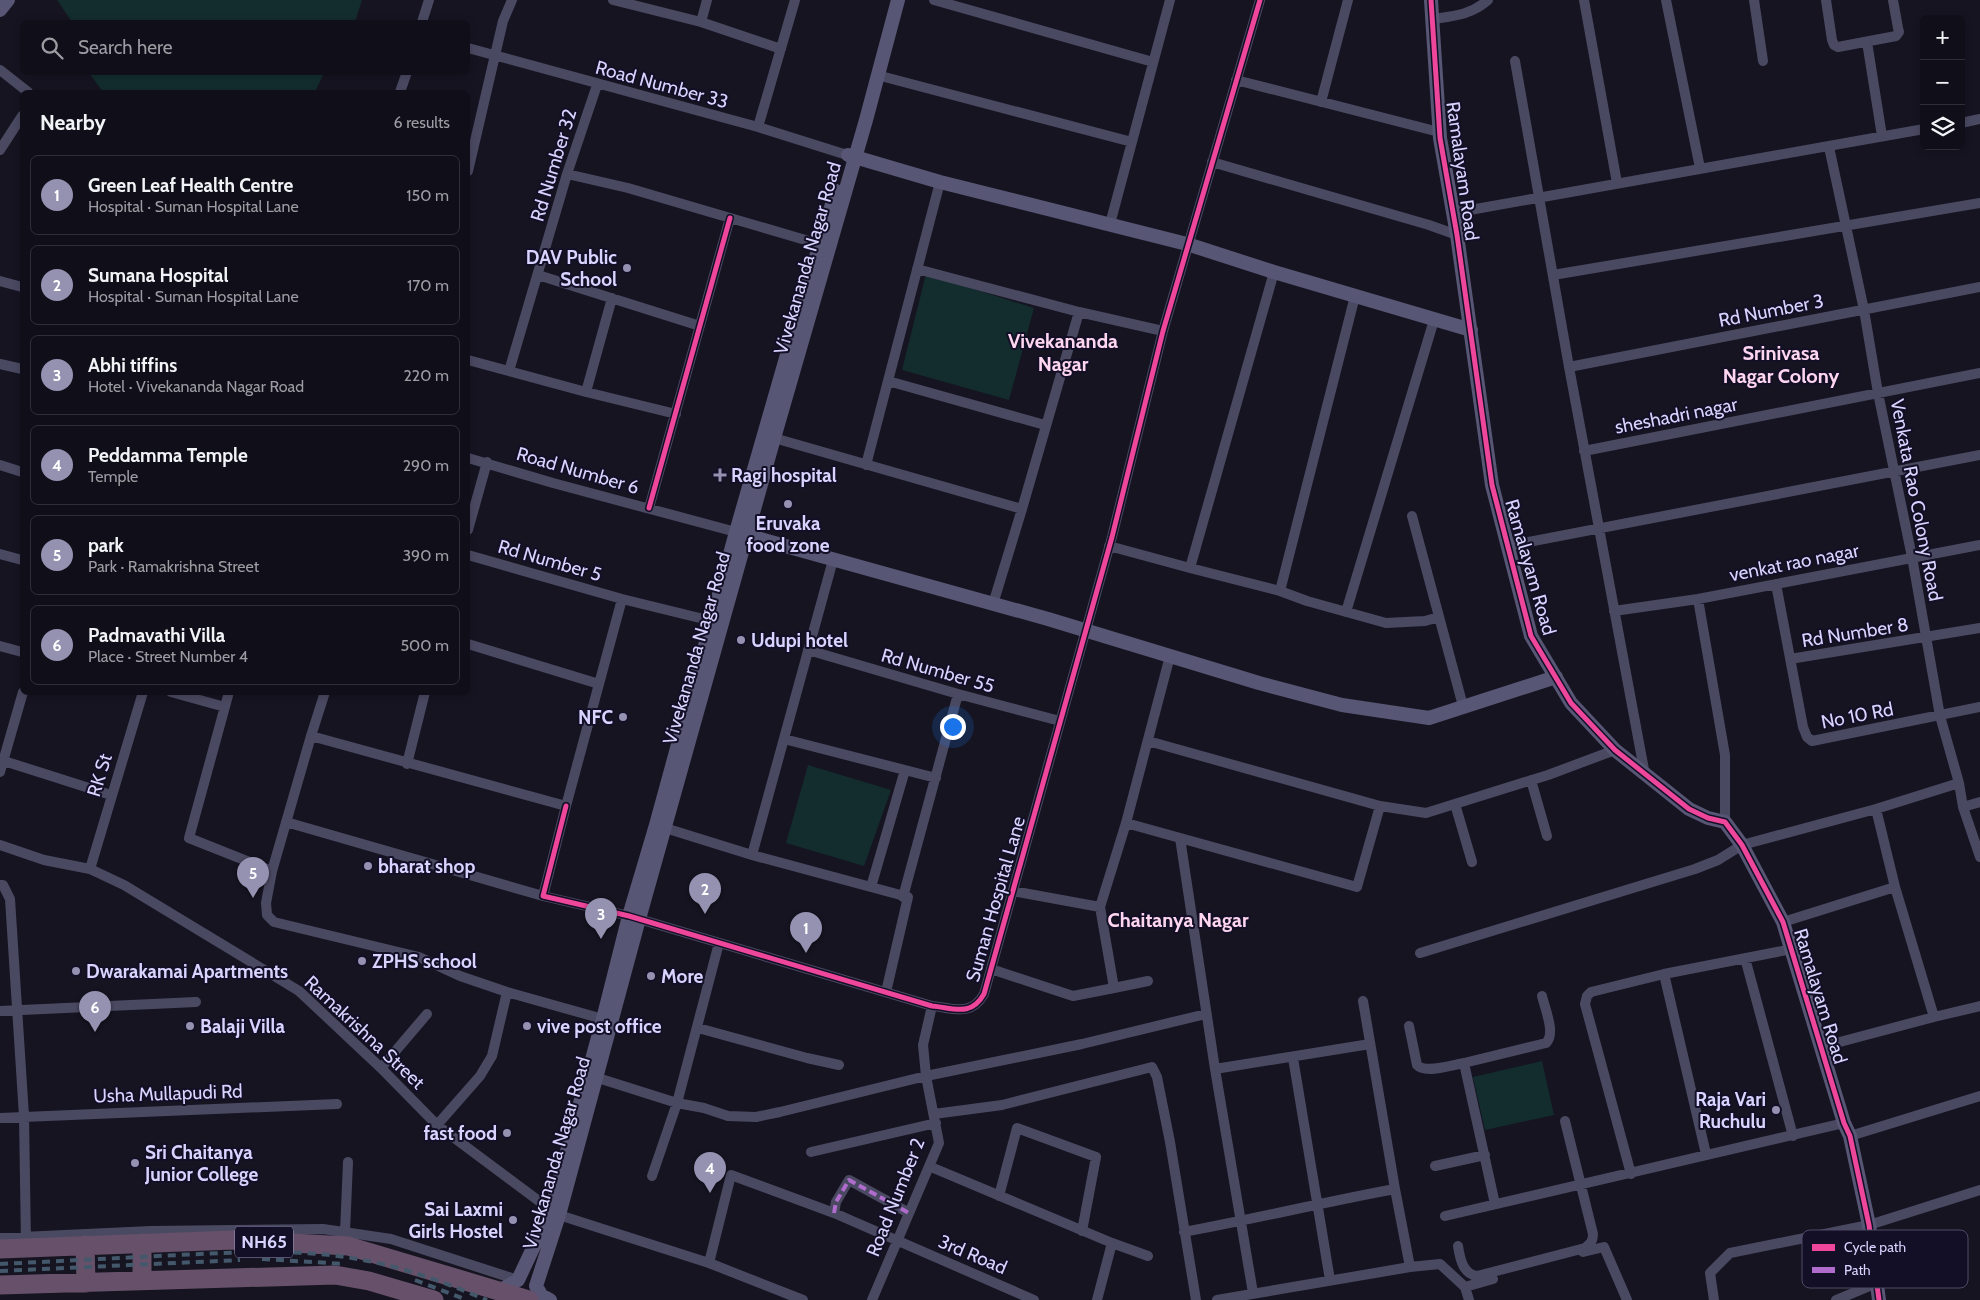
<!DOCTYPE html>
<html lang="en">
<head>
<meta charset="utf-8">
<style>
  :root { --surface:#100f19; --page:#1e1d26; --text:#f1f3f6; --muted:#9c9ca2; --line:#302f38; --accent:#9591b1 }
  body { margin:0; font-family:Cabin,sans-serif; background:var(--page); color:var(--text) }
  .controls { position:absolute; right:15px; top:15px; display:grid; overflow:hidden; border-radius:8px; box-shadow:0 2px 8px #0003 }
  .controls button { width:45px; height:45px; display:grid; place-items:center; padding:0; border:0; border-bottom:1px solid var(--line); background:var(--surface); color:var(--text); font:25px sans-serif }
  .you { position:absolute; left:952px; top:726px; width:18px; height:18px; margin:-12px; border:4px solid #fff; border-radius:50%; background:#1a73e8; box-shadow:0 0 0 8px #1a73e833 }
  .badge { display:grid; place-items:center; width:32px; height:32px; border-radius:50%; background:var(--accent); color:#fff; font-size:16px; font-weight:700 }
  .pin { position:absolute; translate:-50% -41px; filter:drop-shadow(0 1px 2px #0008) }
  .pin::after { content:''; position:absolute; top:26px; width:18px; height:15px; background:inherit; clip-path:polygon(0 0,100% 0,50% 100%) }
  .list { margin:0; padding:0; list-style:none }
  h2 { display:flex; justify-content:space-between; align-items:center; height:65px; margin:0; padding:0 20px; font-size:21px }
  h2 small { font-size:16px; font-weight:400; color:var(--muted) }
  .list li { display:grid; grid-template-columns:32px 1fr auto; gap:15px; align-items:center; box-sizing:border-box; height:80px; margin:0 10px 10px; padding:0 10px; border:1px solid var(--line); border-radius:8px }
  .list b { display:block; font-size:19px; white-space:nowrap }
  .list p { margin:0; font-size:16px; white-space:nowrap; color:var(--muted) }
  .list em { font-size:16px; font-style:normal; color:var(--muted) }
  .icon { flex:none; width:28px; height:28px; fill:none; stroke:currentColor; stroke-width:2; stroke-linecap:round; stroke-linejoin:round }
  .map { position:relative; flex:none; width:1980px; height:1300px; overflow:hidden }
  .search { position:absolute; background:var(--surface); box-shadow:0 2px 8px #0003; left:20px; top:20px; width:450px; height:55px; display:flex; align-items:center; gap:12px; box-sizing:border-box; padding:0 18px; border-radius:8px; color:var(--muted); font-size:19px }
  .panel { position:absolute; background:var(--surface); box-shadow:0 2px 8px #0003; left:20px; top:90px; width:450px; height:605px; border-radius:8px }
  .map>svg:first-child { display:block }
  .green { fill:#132c2d }
  .lines { fill:none; stroke-linecap:round; stroke-linejoin:round }
  .street { stroke:#4a4962; stroke-width:10 }
  .secondary { stroke:#575674; stroke-width:14 }
  .highway { stroke:#67516a; stroke-width:19 }
  .rail { stroke:#43596b; stroke-width:4; stroke-dasharray:8 6; stroke-linecap:butt }
  .quiet { stroke:#b06ccc; stroke-width:4; stroke-dasharray:8 4; stroke-linecap:butt }
  .cycleway-casing { stroke:#130f26; stroke-width:8 }
  .cycleway { stroke:#ed469a; stroke-width:5 }
  .poi-dot { fill:#9591b1; stroke:#130f26; stroke-width:2 }
  .labels { text-anchor:middle; stroke-width:4; stroke-linejoin:round; paint-order:stroke }
  .shield { fill:#130f26; stroke:#9e99be; stroke-width:1 }
  .shield-label { font-size:18px; font-weight:bold; fill:#d9d4ff }
  .street-label { font-size:19px; fill:#d9d4ff; stroke:#130f26 }
  .poi-label { font-size:19px; font-weight:bold; fill:#d9d4ff; stroke:#130f26; text-anchor:start }
  .neighbourhood-label { font-size:20px; font-weight:bold; fill:#ffd6f0; stroke:#130f26 }
  .key { fill:#130f26; stroke:#4e4a67; stroke-width:1 }
  .key-label { font-size:14px; fill:#d9d4ff }
</style>
</head>
<body>
<div class="map">
<svg width="1980" height="1300" viewBox="0 0 1980 1300">
  <rect width="100%" height="100%" fill="#161421"/>
  <!-- green -->
  <path class="green" d="M 57,0 L 362,0 L 355,22 L 72,22 Z
    M 89,73 L 324,73 L 315,92 L 103,92 Z
    M 926,274 L 1034,308 L 1009,400 L 902,370 Z
    M 808,765 L 891,790 L 864,866 L 786,843 Z
    M 1542,1061 L 1554,1115 L 1485,1130 L 1473,1077 Z"/>
  <g class="lines">
    <!-- street -->
    <path class="street" d="M 613,0 L 701,22 L 781,49
      M 934,0 L 1153,62
      M 1584,0 L 1617,183
      M 1666,0 L 1700,168
      M 1754,0 L 1763,61
      M 1826,0 L 1832,40 L 1834,45 L 1838,47 L 1896,36 L 1899,32 L 1898,28 L 1893,0
      M 1433,19 C 1454,16 1471,15 1488,0
      M 422,22 L 429,0
      M 701,22 L 707,0
      M 1867,42 L 1882,136
      M 468,48 L 758,127 L 847,155
      M 1515,61 L 1569,367 L 1645,775
      M 0,70 L 28,92
      M 877,75 L 1132,142
      M 1236,80 L 1439,132
      M 400,92 L 407,72
      M 1321,102 L 1348,0
      M 1961,123 L 1980,119
      M 758,127 L 795,0
      M 1829,147 L 1864,310 L 1878,393 L 1912,557 L 1940,716 L 1959,783 L 1963,807 L 1980,857
      M 0,150 L 22,116
      M 1212,162 L 1429,225 L 1457,235
      M 468,171 L 503,21 L 512,0
      M 567,174 L 628,188 L 819,244
      M 1453,213 L 1924,129
      M 1110,224 L 1170,0
      M 917,269 L 1079,312 L 1163,331
      M 538,275 L 700,326
      M 1553,275 L 1980,203
      M 0,281 L 22,287
      M 468,360 L 586,392 L 676,414
      M 0,364 L 22,369
      M 1569,367 L 1980,287
      M 509,371 L 567,174 L 597,85
      M 888,381 L 1045,425
      M 586,392 L 612,298
      M 774,438 L 1022,509 L 993,604
      M 1584,451 L 1980,373
      M 468,458 L 553,483 L 736,532
      M 0,465 L 22,472
      M 866,465 L 940,182
      M 649,508 L 730,218
      M 1022,509 L 1079,312
      M 1412,516 L 1463,706
      M 468,530 L 487,462
      M 1109,546 L 1190,568 L 1280,591 L 1307,601 L 1386,623 L 1425,621 L 1439,617
      M 1508,546 L 1980,455
      M 0,554 L 22,560
      M 468,555 L 622,599
      M 1190,568 L 1274,272
      M 1776,584 L 1803,727 L 1807,737 L 1812,741 L 1980,707
      M 1280,591 L 1355,296
      M 1698,599 L 1725,755 L 1725,822
      M 1614,611 L 1698,599 L 1980,545
      M 1346,612 L 1434,320
      M 468,644 L 599,684
      M 0,646 L 22,652
      M 808,650 L 958,694 L 1060,721
      M 1790,659 L 1980,628
      M 171,692 L 225,707
      M 229,692 L 189,838 L 272,871 L 311,736 L 566,806 L 622,599 L 712,621
      M 311,736 L 325,692
      M 784,739 L 936,778
      M 1148,741 L 1380,806 L 1426,813 L 1548,775 L 1615,750
      M 4,761 L 111,795
      M 407,764 L 425,692
      M 0,772 L 23,692
      M 1531,780 L 1547,836
      M 1455,804 L 1472,862
      M 566,806 L 543,896 L 629,916 L 932,1006 C 954,1008 971,1017 984,994 L 1112,537 L 1163,331 L 1260,0
      M 1963,807 L 1980,802
      M 1876,809 L 1895,887 L 1934,1017 L 1980,1006
      M 286,822 L 543,896
      M 1126,823 L 1357,887 L 1380,806
      M 665,828 L 752,855 L 908,897 L 886,992
      M 1180,838 L 1215,1069 L 1253,1293
      M 0,845 L 44,860 L 90,869 L 124,885 L 299,991 L 381,1068 L 437,1125 L 551,1210
      M 752,855 L 833,560
      M 90,869 L 143,692
      M 272,871 L 266,903 L 267,915 L 274,922 L 419,957 L 460,976 L 507,992 L 603,1019
      M 0,885 L 3,885 L 10,899 L 24,1116 L 26,1244
      M 871,887 L 905,770
      M 1013,891 L 1100,907 L 1126,823 L 1170,656
      M 903,897 L 958,694
      M 1783,922 L 1895,887
      M 1420,953 L 1695,869 L 1718,860 L 1742,845 L 1876,809 L 1959,783
      M 1745,958 L 1793,1136
      M 991,969 L 1073,996 L 1114,988 L 1100,907
      M 1664,974 L 1706,1154
      M 1114,988 L 1148,981
      M 0,1011 L 196,1002
      M 1409,1026 L 1417,1065 C 1425,1074 1453,1065 1464,1063
      M 698,1028 L 807,1058 L 839,1065
      M 1821,1047 L 1934,1017
      M 1293,1058 L 1330,1280
      M 381,1068 L 427,1014
      M 1215,1069 L 1370,1044
      M 598,1078 L 677,1103 L 704,1108 L 728,1116 L 756,1117 L 780,1112 L 926,1076 L 1082,1044 L 1206,1014
      M 934,1114 L 1002,1105 L 1152,1067 L 1157,1077 L 1170,1142 L 1196,1300
      M 0,1118 L 337,1104
      M 437,1125 L 480,1076 L 492,1056 L 507,992
      M 1850,1136 L 1980,1096
      M 811,1152 L 936,1123
      M 1435,1166 L 1485,1155
      M 931,1167 L 1112,1243 L 1097,1300
      M 1631,1174 L 1585,1004 L 1587,996 L 1591,992 L 1664,974 L 1792,949
      M 652,1176 L 677,1103 L 719,943
      M 999,1196 L 1017,1128 L 1096,1157 L 1082,1231
      M 1495,1204 L 1464,1063 L 1546,1043 C 1556,1034 1545,1009 1542,996
      M 834,1213 L 836,1202 L 849,1180 L 909,1213
      M 559,1215 L 709,1263 L 803,1300
      M 1445,1216 L 1844,1123
      M 345,1232 L 348,1162
      M 1184,1232 C 1255,1219 1324,1202 1395,1189 L 1363,1001
      M 0,1238 L 151,1231 L 323,1229 L 391,1239 L 518,1280
      M 1112,1243 L 1148,1256
      M 1458,1246 C 1460,1259 1463,1274 1477,1276 L 1585,1248 C 1591,1243 1593,1241 1593,1234 L 1565,1121
      M 1583,1252 L 1604,1247 L 1627,1300
      M 709,1263 L 731,1175 L 834,1213 L 1034,1300
      M 1410,1267 L 1440,1264 L 1465,1287 L 1493,1279
      M 1465,1287 L 1469,1300
      M 872,1300 L 939,1143 L 926,1076 L 923,1045 L 932,1006
      M 1217,1300 L 1410,1267 L 1395,1189
      M 1714,1300 L 1710,1273 L 1730,1253 L 1869,1225 L 1980,1190
      M 1836,1300 L 1877,1283"/>
    <!-- secondary -->
    <path class="secondary" d="M 1431,0 L 1440,138 L 1457,235 L 1492,485 L 1531,636 L 1571,703 L 1615,750 L 1689,809 L 1708,818 L 1725,822 L 1742,845 L 1783,922 L 1844,1123 L 1850,1136 L 1869,1225 L 1879,1300
      M 0,10 L 8,0
      M 848,155 L 940,182 L 1187,244 L 1274,272 L 1471,330
      M 739,533 L 1048,619 L 1259,683 L 1342,705 L 1429,718 L 1556,677
      M 501,1290 L 518,1280 L 551,1210 L 603,1019 L 629,916 L 656,825 L 736,532 L 799,313 L 836,191
      M 550,1300 L 541,1295 L 536,1286 L 559,1215 L 639,919 L 774,438 L 866,120 L 898,0"/>
    <!-- highway -->
    <path class="highway" d="M 142,1243 L 142,1281
      M 85,1245 L 86,1283
      M 0,1249 L 233,1240 L 348,1246 L 529,1300
      M 0,1285 L 335,1275 L 369,1281 L 434,1300"/>
    <!-- rail -->
    <path class="rail" d="M 262,1259 L 345,1264
      M 0,1264 C 60,1261 119,1258 179,1255 C 242,1252 306,1248 368,1261 C 410,1269 448,1284 487,1300
      M 0,1271 L 240,1260
      M 415,1280 L 467,1300"/>
    <!-- quiet -->
    <path class="quiet" d="M 834,1213 L 836,1202 L 849,1180 L 909,1213"/>
    <!-- cycleway casing -->
    <g class="cycleway-casing">
      <path id="cycleway" d="M 1431,0 L 1440,138 L 1457,235 L 1492,485 L 1531,636 L 1571,703 L 1615,750 L 1689,809 L 1708,818 L 1725,822 L 1742,845 L 1783,922 L 1844,1123 L 1850,1136 L 1869,1225 L 1879,1300
        M 649,508 L 730,218
        M 566,806 L 543,896 L 629,916 L 932,1006 C 954,1008 971,1017 984,994 L 1112,537 L 1163,331 L 1260,0"/>
    </g>
    <!-- cycleway -->
    <use href="#cycleway" class="cycleway"/>
  </g>
  <!-- markers -->
  <g class="poi-dot">
    <circle cx="627" cy="268" r="5"/>
    <path d="M717.5 467.5h5v5h5v5h-5v5h-5v-5h-5v-5h5z"/>
    <circle cx="788" cy="504" r="5"/>
    <circle cx="741" cy="640" r="5"/>
    <circle cx="623" cy="717" r="5"/>
    <circle cx="368" cy="866" r="5"/>
    <circle cx="362" cy="961" r="5"/>
    <circle cx="76" cy="971" r="5"/>
    <circle cx="651" cy="976" r="5"/>
    <circle cx="190" cy="1026" r="5"/>
    <circle cx="527" cy="1026" r="5"/>
    <circle cx="1776" cy="1110" r="5"/>
    <circle cx="507" cy="1133" r="5"/>
    <circle cx="135" cy="1163" r="5"/>
    <circle cx="513" cy="1220" r="5"/>
  </g>
  <g class="labels">
    <!-- shield labels -->
    <rect class="shield" x="235" y="1226.5" width="58" height="31" rx="4"/>
    <g class="shield-label">
      <text x="264" y="1248">NH65</text>
    </g>
    <!-- street labels -->
    <g class="street-label">
      <text transform="translate(662 84) rotate(15)" y="7">Road Number 33</text>
      <text transform="translate(553 165) rotate(-73)" y="7">Rd Number 32</text>
      <text transform="translate(1463 171) rotate(82)" y="7">Ramalayam Road</text>
      <text transform="translate(807 258) rotate(-74)" y="7">Vivekananda Nagar Road</text>
      <text transform="translate(1771 310) rotate(-11)" y="7">Rd Number 3</text>
      <text transform="translate(1676 415) rotate(-11)" y="7">sheshadri nagar</text>
      <text transform="translate(578 470) rotate(16)" y="7">Road Number 6</text>
      <text transform="translate(1917 500) rotate(79)" y="7">Venkata Rao Colony Road</text>
      <text transform="translate(550 560) rotate(16)" y="7">Rd Number 5</text>
      <text transform="translate(1794 562) rotate(-11)" y="7">venkat rao nagar</text>
      <text transform="translate(1531 567) rotate(74)" y="7">Ramalayam Road</text>
      <text transform="translate(1855 632) rotate(-9)" y="7">Rd Number 8</text>
      <text transform="translate(696 648) rotate(-74)" y="7">Vivekananda Nagar Road</text>
      <text transform="translate(938 670) rotate(16)" y="7">Rd Number 55</text>
      <text transform="translate(1857 715) rotate(-11)" y="7">No 10 Rd</text>
      <text transform="translate(99 775) rotate(-73)" y="7">RK St</text>
      <text transform="translate(995 899) rotate(-74)" y="7">Suman Hospital Lane</text>
      <text transform="translate(1821 996) rotate(73)" y="7">Ramalayam Road</text>
      <text transform="translate(365 1032) rotate(43)" y="7">Ramakrishna Street</text>
      <text transform="translate(168 1093) rotate(-2)" y="7">Usha Mullapudi Rd</text>
      <text transform="translate(556 1153) rotate(-74)" y="7">Vivekananda Nagar Road</text>
      <text transform="translate(895 1197) rotate(-68)" y="7">Road Number 2</text>
      <text transform="translate(973 1254) rotate(23)" y="7">3rd Road</text>
    </g>
    <!-- poi labels -->
    <g class="poi-label">
      <text x="617" y="264" text-anchor="end">DAV Public<tspan x="617" dy="22">School</tspan></text>
      <text x="731" y="482">Ragi hospital</text>
      <text x="788" y="530" text-anchor="middle">Eruvaka<tspan x="788" dy="22">food zone</tspan></text>
      <text x="751" y="647">Udupi hotel</text>
      <text x="613" y="724" text-anchor="end">NFC</text>
      <text x="378" y="873">bharat shop</text>
      <text x="372" y="968">ZPHS school</text>
      <text x="86" y="978">Dwarakamai Apartments</text>
      <text x="661" y="983">More</text>
      <text x="200" y="1033">Balaji Villa</text>
      <text x="537" y="1033">vive post office</text>
      <text x="1766" y="1106" text-anchor="end">Raja Vari<tspan x="1766" dy="22">Ruchulu</tspan></text>
      <text x="497" y="1140" text-anchor="end">fast food</text>
      <text x="145" y="1159">Sri Chaitanya<tspan x="145" dy="22">Junior College</tspan></text>
      <text x="503" y="1216" text-anchor="end">Sai Laxmi<tspan x="503" dy="22">Girls Hostel</tspan></text>
    </g>
    <!-- neighbourhood labels -->
    <g class="neighbourhood-label">
      <text x="1063" y="348">Vivekananda<tspan x="1063" dy="23">Nagar</tspan></text>
      <text x="1781" y="360">Srinivasa<tspan x="1781" dy="23">Nagar Colony</tspan></text>
      <text x="1178" y="927">Chaitanya Nagar</text>
    </g>
  </g>
  <!-- legend -->
  <rect x="1802" y="1230" width="166" height="58" rx="8" class="key"/>
  <rect x="1812" y="1244" width="23" height="7" fill="#ed469a"/>
  <rect x="1812" y="1267" width="23" height="6" fill="#b06ccc"/>
  <g class="key-label">
    <text x="1844" y="1252">Cycle path</text>
    <text x="1844" y="1275">Path</text>
  </g>
</svg>
<div class="controls">
<button>+</button>
<button>−</button>
<button><svg class="icon" aria-label="layers" viewBox="0 0 24 24"><path d="M12 4l9 5-9 5-9-5zM3 14l9 5 9-5"/></svg></button>
</div>
<div class="you"></div>
<div class="pin badge" style="left:806px;top:953px">1</div>
<div class="pin badge" style="left:705px;top:914px">2</div>
<div class="pin badge" style="left:601px;top:939px">3</div>
<div class="pin badge" style="left:710px;top:1193px">4</div>
<div class="pin badge" style="left:253px;top:898px">5</div>
<div class="pin badge" style="left:95px;top:1032px">6</div>
<div class="search"><svg class="icon" aria-label="search" viewBox="0 0 24 24"><circle cx="10" cy="10" r="6"/><path d="M15 15l6 6"/></svg>Search here</div>
<section class="panel">
<h2>Nearby<small>6 results</small></h2>
<ul class="list">
<li><span class="badge">1</span><div><b>Green Leaf Health Centre</b><p>Hospital · Suman Hospital Lane</p></div><em>150 m</em></li>
<li><span class="badge">2</span><div><b>Sumana Hospital</b><p>Hospital · Suman Hospital Lane</p></div><em>170 m</em></li>
<li><span class="badge">3</span><div><b>Abhi tiffins</b><p>Hotel · Vivekananda Nagar Road</p></div><em>220 m</em></li>
<li><span class="badge">4</span><div><b>Peddamma Temple</b><p>Temple</p></div><em>290 m</em></li>
<li><span class="badge">5</span><div><b>park</b><p>Park · Ramakrishna Street</p></div><em>390 m</em></li>
<li><span class="badge">6</span><div><b>Padmavathi Villa</b><p>Place · Street Number 4</p></div><em>500 m</em></li>
</ul>
</section>
</div>
</body>
</html>
